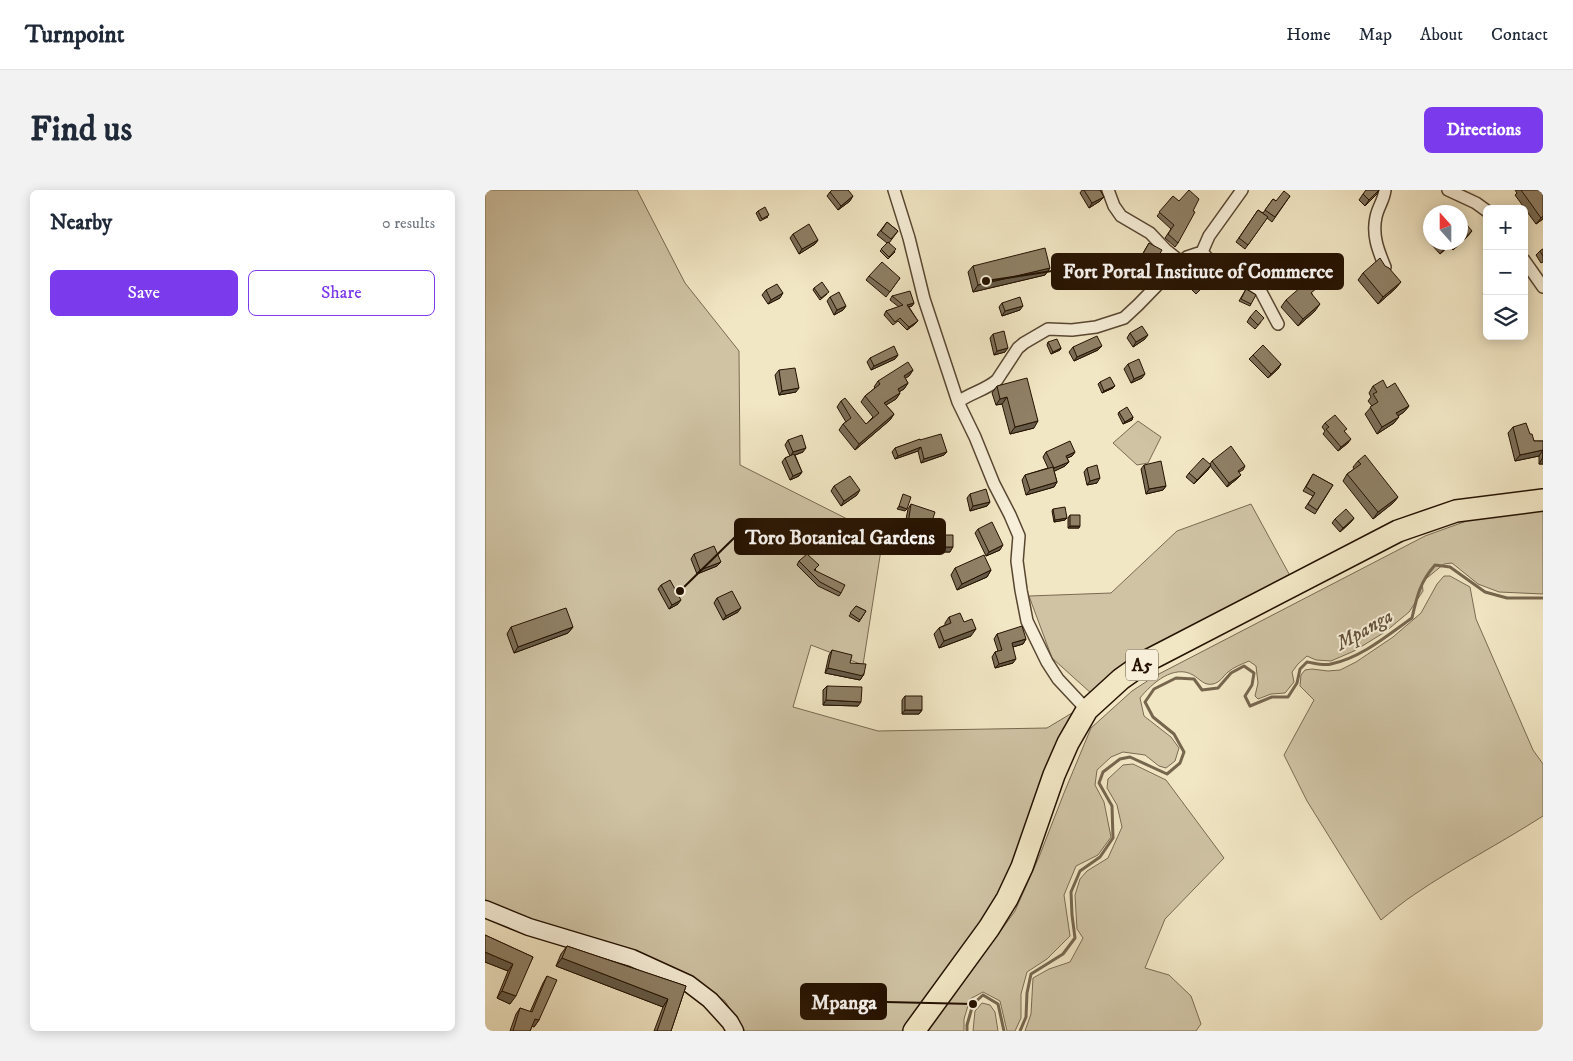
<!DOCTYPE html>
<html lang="en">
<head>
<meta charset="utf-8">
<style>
  :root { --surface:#fff; --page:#f2f2f3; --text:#1f2937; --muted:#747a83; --line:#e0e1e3; --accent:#7c3aed }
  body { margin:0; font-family:"IM FELL DW Pica",serif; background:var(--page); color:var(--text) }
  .controls { position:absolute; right:15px; top:15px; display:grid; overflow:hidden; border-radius:8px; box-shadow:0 2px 12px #0003 }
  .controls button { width:45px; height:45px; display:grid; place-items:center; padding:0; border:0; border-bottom:1px solid var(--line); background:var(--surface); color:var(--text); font:25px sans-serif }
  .compass { position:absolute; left:938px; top:15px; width:45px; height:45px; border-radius:50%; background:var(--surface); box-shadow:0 2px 12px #0003; rotate:339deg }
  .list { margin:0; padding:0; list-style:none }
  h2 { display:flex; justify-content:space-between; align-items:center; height:65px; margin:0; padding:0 20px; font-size:21px }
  h2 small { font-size:16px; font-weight:400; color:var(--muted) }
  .actions { display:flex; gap:10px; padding:15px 20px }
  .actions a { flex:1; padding:11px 0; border:1px solid var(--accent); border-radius:8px; text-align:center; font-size:18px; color:var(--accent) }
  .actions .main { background:var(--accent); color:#fff }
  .icon { flex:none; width:28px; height:28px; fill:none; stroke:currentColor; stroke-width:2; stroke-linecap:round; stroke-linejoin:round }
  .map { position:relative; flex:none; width:1058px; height:841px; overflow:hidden; border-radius:8px }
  header { display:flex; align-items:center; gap:30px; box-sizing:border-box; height:70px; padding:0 25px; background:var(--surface); border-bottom:1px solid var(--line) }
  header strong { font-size:24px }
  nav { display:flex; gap:28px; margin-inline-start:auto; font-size:18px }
  .intro { display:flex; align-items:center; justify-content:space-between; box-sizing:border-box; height:120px; padding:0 30px }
  h1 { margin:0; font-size:35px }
  .button { padding:12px 22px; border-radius:8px; background:var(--accent); color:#fff; font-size:18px; font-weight:700 }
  main { display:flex; gap:30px; padding:0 30px }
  aside { flex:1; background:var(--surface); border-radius:8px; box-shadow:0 2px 12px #0003 }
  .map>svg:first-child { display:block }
  .green { fill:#cfc3a4; stroke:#7a6a52 }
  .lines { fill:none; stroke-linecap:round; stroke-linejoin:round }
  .stream { stroke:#76664e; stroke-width:3 }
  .street-casing { stroke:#584631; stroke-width:14 }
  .secondary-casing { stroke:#241100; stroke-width:19 }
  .highway-casing { stroke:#241100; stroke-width:24 }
  .street { stroke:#f7efd9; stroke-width:11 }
  .secondary { stroke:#f7efd9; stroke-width:16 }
  .highway { stroke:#f2e7c5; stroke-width:21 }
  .wall { fill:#7b6e58; stroke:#241100 }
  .shaded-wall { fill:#645a47; stroke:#241100 }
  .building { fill:#8f8066; stroke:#241100 }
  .labels { text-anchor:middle; stroke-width:4; stroke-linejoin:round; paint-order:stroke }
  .shield { fill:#f7efd9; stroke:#635441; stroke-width:1 }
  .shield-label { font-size:18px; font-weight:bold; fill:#241100 }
  .water-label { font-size:20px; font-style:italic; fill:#61503a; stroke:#f7efd9 }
  .leader { fill:none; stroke:#241100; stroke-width:2 }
  .callout-dot { fill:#241100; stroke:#f7efd9; stroke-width:2 }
  .callout { fill:#241100; stroke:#241100; stroke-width:2 }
  .callout-label { font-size:20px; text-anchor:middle; font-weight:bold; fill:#fff }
</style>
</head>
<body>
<header>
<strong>Turnpoint</strong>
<nav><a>Home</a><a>Map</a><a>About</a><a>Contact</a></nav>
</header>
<div class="intro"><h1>Find us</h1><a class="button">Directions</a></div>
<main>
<aside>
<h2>Nearby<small>0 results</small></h2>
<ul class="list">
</ul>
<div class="actions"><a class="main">Save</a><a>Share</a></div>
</aside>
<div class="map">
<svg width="1058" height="841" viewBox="0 0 1058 841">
  <rect width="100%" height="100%" fill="#f2e7c5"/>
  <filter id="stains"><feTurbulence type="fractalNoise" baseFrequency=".004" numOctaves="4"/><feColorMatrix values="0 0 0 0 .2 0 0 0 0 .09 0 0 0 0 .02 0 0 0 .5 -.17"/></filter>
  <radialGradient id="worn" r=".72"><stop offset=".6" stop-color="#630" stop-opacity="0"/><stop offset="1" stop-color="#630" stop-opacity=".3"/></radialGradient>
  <!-- green -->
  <path class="green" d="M 0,0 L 152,0 L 200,93 L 254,161 L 255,275 L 398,347 L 378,475 L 326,455 L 308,517 L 393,541 L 562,538 L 587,523 L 557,593 L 510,721 L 425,841 L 259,841 L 240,811 L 206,788 L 147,759 L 48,731 L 0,711 Z
    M 653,231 L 676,247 L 663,273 L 652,275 L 628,253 Z
    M 766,314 L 809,393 L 607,504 L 567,468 L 544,406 L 626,403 L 692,341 Z
    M 1058,321 L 1058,404 L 1014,402 L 993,394 L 967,373 L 959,374 L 937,392 L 938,401 L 924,422 L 900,442 L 869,461 L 846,471 L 831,470 L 822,466 L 813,474 L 807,482 L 809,492 L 800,503 L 786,504 L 773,509 L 770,506 L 773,493 L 771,476 L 764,471 C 757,474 749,477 743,482 C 738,486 736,492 728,494 C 719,496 715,489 708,485 C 689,474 667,493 655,508 L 659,526 L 686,547 L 694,558 L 690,571 L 681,578 L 674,576 L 660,565 L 638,562 L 626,567 L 612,580 L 610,595 L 619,612 L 626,647 L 613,665 L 591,676 L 579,705 L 585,746 L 562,769 L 542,782 L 536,804 L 536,828 L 530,841 L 522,841 L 515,811 L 498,802 L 485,809 L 479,829 L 479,841 L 443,841 L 530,721 L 554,667 L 579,603 L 606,538 L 647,501 L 670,486 L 940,346 L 987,329 L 1040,322 Z
    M 959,386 L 965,386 L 985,397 L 991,429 L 1048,560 L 1058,574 L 1058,626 C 1016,653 971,676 930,704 C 918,712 907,721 896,730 L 822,611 L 799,565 L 829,510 L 815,496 L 816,485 L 820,480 L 827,479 L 843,481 L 855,480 L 871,472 L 908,447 L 936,423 L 952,394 Z
    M 648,574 L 681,590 L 739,668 L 680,729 L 660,778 L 684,785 L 706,806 L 716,834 L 711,841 L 540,841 L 546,824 L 548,788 L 564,779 L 585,772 L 598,748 L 592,739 L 590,705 L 595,689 L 602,681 L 623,668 L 637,637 L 632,615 L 622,598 L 623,589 L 638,575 Z
    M 497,813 L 505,815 L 510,822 L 513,841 L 488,841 L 490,821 Z"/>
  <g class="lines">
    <!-- stream -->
    <path class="stream" d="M 482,841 L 482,835 L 488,814 L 498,805 L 513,814 L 519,841
      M 535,841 L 541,827 L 542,803 L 546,784 L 578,764 L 590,748 L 587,725 L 586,702 L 595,681 L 615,667 L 628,648 L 627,616 L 614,593 L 618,582 L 635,569 L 645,567 L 682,584 L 695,573 L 699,562 L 689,544 L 668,527 L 660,512 L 669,499 L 691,488 L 709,489 L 717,500 L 733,498 L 746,483 L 759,476 L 769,483 L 767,495 L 760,506 L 765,516 L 787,507 L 803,507 L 812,493 L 815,479 L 822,472 C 829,473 839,476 846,474 C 876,468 903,445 927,428 C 932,406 935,392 950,375 L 965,377 L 1000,402 L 1022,408 L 1058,408"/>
    <!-- street casing -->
    <g class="street-casing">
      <path id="street" d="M 409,0 L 424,48 L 439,109 L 473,212 L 490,247 L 509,294 L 525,325 L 534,346 L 532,371 L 536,400 L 542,431 L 562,472 L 573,489 L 602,520
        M 623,0 L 629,16 L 636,26 L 665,43 L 681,60 L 696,72
        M 900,0 C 899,10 893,17 891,27 C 887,45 893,60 900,77
        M 963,0 L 991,13 L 1002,21
        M 717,62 L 727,73 L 745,85 L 759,90 L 775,100 L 793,134
        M 1039,70 L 1058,97
        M 473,212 C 485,203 501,200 512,190 L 533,158 L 539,153 L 563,139 L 587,140 L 611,137 L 639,128 L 653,115 L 687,80 L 702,67 L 717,62 L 724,46 L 757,0"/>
    </g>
    <!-- secondary casing -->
    <g class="secondary-casing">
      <path id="secondary" d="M 0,719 L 44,737 L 147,768 L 204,794 L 225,810 L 245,832 L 250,841"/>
    </g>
    <!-- highway casing -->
    <g class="highway-casing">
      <path id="highway" d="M 429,841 L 504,738 L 522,709 L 537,677 L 569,585 L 583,553 L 602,520 L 636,489 L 660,472 L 913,341 L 971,321 L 1058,310"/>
    </g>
    <!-- street -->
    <use href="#street" class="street"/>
    <!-- secondary -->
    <use href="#secondary" class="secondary"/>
    <!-- highway -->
    <use href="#highway" class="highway"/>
  </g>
  <!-- wall -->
  <path class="wall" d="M 597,0 L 615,0 L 619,7 L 615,11 L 604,18 L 595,3 Z
    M 894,0 L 880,16 L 874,10 L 878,4 Z
    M 1030,0 L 1058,0 L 1058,29 L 1051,34 L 1030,5 L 1032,3 Z
    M 345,2 L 365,11 L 353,20 L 342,6 Z
    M 688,6 L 693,53 L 690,57 L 680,48 L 686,39 L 672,26 Z
    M 805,6 L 787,32 L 782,28 L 760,59 L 751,52 L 773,20 L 778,23 L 788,9 L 791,11 Z
    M 273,21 L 283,27 L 275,31 L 271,23 Z
    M 402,32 L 413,41 L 404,53 L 410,62 L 403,69 L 395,61 L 402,53 L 392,45 Z
    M 308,44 L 333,50 L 330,54 L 314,64 L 305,48 Z
    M 982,47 L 968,60 L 964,56 L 955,64 L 946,54 L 947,52 L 976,52 Z
    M 664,53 L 665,81 L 662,86 L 654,81 L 656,78 L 651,75 Z
    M 1058,59 L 1058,72 L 1056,73 L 1051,65 L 1055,61 Z
    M 488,76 L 565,78 L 560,85 L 488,102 L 483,82 Z
    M 878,83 L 911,98 L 893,114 L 873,90 Z
    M 384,86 L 415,88 L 401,107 L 381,90 Z
    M 702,87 L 717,98 L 711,104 L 699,92 Z
    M 329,98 L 342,104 L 335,110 L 328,100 Z
    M 761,99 L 766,114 L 765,116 L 754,111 Z
    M 1002,99 L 1002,109 L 998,103 Z
    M 281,100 L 295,108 L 283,114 L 277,105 Z
    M 828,104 L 827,105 L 830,121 L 813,136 L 796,117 L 801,110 Z
    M 407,106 L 429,113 L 427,116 L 424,117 L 433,131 L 430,134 L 422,140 L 413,131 L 408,135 L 399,125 L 401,121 L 414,117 L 405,110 Z
    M 345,107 L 361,116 L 358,120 L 349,125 L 342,111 Z
    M 517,113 L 535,120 L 517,126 L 514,117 Z
    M 765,127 L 776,132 L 770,139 L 762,132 Z
    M 645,143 L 660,149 L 648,157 L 642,148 Z
    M 508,144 L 520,162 L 509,165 L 505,148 Z
    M 563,152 L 576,158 L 575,160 L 566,164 L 562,155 Z
    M 588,157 L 613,160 L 589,171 L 584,162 Z
    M 413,165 L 410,169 L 386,180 L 382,172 L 385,168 Z
    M 768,165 L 796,174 L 793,179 L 783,188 L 764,169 Z
    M 643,174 L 657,188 L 646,193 L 639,179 Z
    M 294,180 L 311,202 L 294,205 L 290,185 Z
    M 428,180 L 424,186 L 420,188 L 423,193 L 419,199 L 414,202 L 415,203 L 411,209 L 401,215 L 409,224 L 405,230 L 370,260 L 354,240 L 358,234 L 361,232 L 352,217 L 356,211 L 381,234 L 388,227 L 376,212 L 380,206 L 390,198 L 389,197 L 393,191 Z
    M 615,192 L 630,196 L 628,198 L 617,203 L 613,194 Z
    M 512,196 L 549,238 L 525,244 L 517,214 L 511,215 L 507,203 Z
    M 888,196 L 902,198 L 924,216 L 919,222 L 913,226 L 909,233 L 892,244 L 880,224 L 887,216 L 883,211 L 886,207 L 884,203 Z
    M 634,222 L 648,227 L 647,230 L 638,234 L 633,224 Z
    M 840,233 L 860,242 L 863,253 L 853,261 L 838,244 L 840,241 L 837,237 Z
    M 1028,237 L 1045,244 L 1049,251 L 1058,251 L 1058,274 L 1054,274 L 1054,266 L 1030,271 L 1023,243 Z
    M 303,250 L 318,262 L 310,265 L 317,282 L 314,286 L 305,290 L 297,272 L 300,268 L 305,266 L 300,255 Z
    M 435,250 L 462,262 L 459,265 L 436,273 L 433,261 L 410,269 L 407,262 L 410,258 Z
    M 561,262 L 590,262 L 587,266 L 582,268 L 584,272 L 580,276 L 569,281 L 572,292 L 569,297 L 541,305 L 537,290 L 540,285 L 563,278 L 558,267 Z
    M 727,271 L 760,276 L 758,280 L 754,282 L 753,288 L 742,297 L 725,276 L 709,294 L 701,287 L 704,283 L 725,274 Z
    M 873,271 L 913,307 L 908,313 L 888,329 L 858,291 L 862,284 L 869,279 L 868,277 Z
    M 659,275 L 681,296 L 678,300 L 661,304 L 656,279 Z
    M 602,278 L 612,293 L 602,295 L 599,282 Z
    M 828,284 L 848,295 L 830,324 L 820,318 L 828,306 L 818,301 Z
    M 349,296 L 372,305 L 356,316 L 346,301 Z
    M 485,304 L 505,312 L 502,316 L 485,321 L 482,308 Z
    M 426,314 L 443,340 L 434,337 L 428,357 L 415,354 L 415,352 L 406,351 L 409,337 L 412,332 L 420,334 L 423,319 Z
    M 568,319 L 580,330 L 569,332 L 567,321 Z
    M 585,325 L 594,338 L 583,338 L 583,328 Z
    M 869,328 L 866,332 L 855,342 L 847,333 L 850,329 Z
    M 493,339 L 515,360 L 501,366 L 490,343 Z
    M 457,345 L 465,362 L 454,362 L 454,350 Z
    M 209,364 L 232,376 L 212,384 L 206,369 Z
    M 314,371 L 331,379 L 330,380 L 356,403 L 354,406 L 333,396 L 312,375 Z
    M 470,378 L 506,380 L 502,387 L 472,400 L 466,385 Z
    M 176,395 L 193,414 L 184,419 L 173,399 Z
    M 232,408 L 253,422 L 238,430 L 229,413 Z
    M 371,416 L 381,421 L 374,432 L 364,426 Z
    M 464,427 L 486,446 L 454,458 L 449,444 L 454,438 L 460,435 L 460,433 Z
    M 26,437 L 88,437 L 83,443 L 29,463 L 22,444 Z
    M 512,444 L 541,449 L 538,454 L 528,457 L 528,473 L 510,478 L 507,467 L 510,462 L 513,461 L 509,449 Z
    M 347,460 L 365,473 L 379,484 L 375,490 L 340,483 L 344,465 Z
    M 342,496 L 373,516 L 338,515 L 338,500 Z
    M 420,506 L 437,520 L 434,524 L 417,524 L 417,510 Z
    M 0,745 L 48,767 L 25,814 L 12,808 L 23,781 L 0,772 Z
    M 82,756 L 201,796 L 186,841 L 169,841 L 178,817 L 71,776 L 76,764 Z
    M 62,786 L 54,830 L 49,837 L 47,836 L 45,841 L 25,841 L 31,824 L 35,818 L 45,822 L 58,793 Z"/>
  <!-- shaded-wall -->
  <path class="shaded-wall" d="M 894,0 L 892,4 L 880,16 L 884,10 Z
    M 368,6 L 365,11 L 353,20 L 356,16 Z
    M 619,7 L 615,11 L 604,18 L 607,13 Z
    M 1058,26 L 1058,29 L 1051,34 L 1056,28 Z
    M 987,41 L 982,47 L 968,60 L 973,54 L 976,52 L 976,51 Z
    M 333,50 L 330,54 L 314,64 L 317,59 Z
    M 966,52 L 967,52 L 964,56 L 955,64 L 960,58 Z
    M 565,78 L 560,85 L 488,102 L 493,95 Z
    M 916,92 L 911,98 L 893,114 L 898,107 Z
    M 298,103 L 295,108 L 283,114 L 286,110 Z
    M 429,113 L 427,116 L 419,118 L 422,115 Z
    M 835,114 L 830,121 L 813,136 L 818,129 Z
    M 361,116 L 358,120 L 349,125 L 352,120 Z
    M 538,116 L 535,120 L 517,126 L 520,121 Z
    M 433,131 L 430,134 L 422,140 L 424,137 Z
    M 663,145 L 660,149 L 648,157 L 651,152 Z
    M 617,156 L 613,160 L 589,171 L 592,167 Z
    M 523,158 L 520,162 L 509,165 L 512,161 Z
    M 576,158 L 575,160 L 566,164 L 568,162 Z
    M 413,165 L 410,169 L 386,180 L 389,176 Z
    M 796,174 L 793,179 L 783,188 L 786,184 Z
    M 428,180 L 424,186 L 415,192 L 419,186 Z
    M 660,184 L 657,188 L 646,193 L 649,189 Z
    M 423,193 L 419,199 L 409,205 L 413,199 Z
    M 630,196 L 628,198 L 617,203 L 619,201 Z
    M 314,198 L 311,202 L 294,205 L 297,201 Z
    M 415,203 L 411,209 L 395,219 L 399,213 Z
    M 522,207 L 517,214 L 511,215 L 515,209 Z
    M 924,216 L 919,222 L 907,230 L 911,223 Z
    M 409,224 L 405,230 L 370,260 L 374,254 Z
    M 648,227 L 647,230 L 638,234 L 640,232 Z
    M 914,227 L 909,233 L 892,244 L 897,237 Z
    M 553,231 L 549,238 L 525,244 L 530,237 Z
    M 866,249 L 863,253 L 853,261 L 856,257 Z
    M 436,257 L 433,261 L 410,269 L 413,266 Z
    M 321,258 L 318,262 L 305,267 L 308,262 Z
    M 1058,260 L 1054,266 L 1030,271 L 1035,265 Z
    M 462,262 L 459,265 L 436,273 L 439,269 Z
    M 590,262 L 587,266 L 578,270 L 581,266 Z
    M 1058,267 L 1058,274 L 1054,274 Z
    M 584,272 L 580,276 L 566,283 L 569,278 Z
    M 726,275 L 723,280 L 709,294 L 712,290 Z
    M 317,282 L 314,286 L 305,290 L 308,286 Z
    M 756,285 L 753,288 L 742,297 L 744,293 Z
    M 615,288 L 612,293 L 602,295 L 605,291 Z
    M 572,292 L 569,297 L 541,305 L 545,300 Z
    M 681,296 L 678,300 L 661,304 L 664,299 Z
    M 375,300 L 372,305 L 356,316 L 359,311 Z
    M 913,307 L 908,313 L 888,329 L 893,322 Z
    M 505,312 L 502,316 L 485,321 L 488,316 Z
    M 414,316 L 422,319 L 420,321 L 412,319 Z
    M 582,328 L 580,330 L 569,332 L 570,330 Z
    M 869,328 L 866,332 L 855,342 L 858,338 Z
    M 435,332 L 446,335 L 443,340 L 432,337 Z
    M 585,336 L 595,336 L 594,338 L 583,338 Z
    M 409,346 L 418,348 L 415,352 L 406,351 Z
    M 418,350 L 431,352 L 428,357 L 415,354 Z
    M 518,355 L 515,360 L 501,366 L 504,362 Z
    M 457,357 L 468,357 L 465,362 L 454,362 Z
    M 236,372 L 232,376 L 212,384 L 215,380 Z
    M 506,380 L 502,387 L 472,400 L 477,394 Z
    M 196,410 L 193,414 L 184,419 L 187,415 Z
    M 256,418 L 253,422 L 238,430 L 241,426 Z
    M 88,437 L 83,443 L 29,463 L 33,457 Z
    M 491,439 L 486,446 L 454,458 L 459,451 Z
    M 541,449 L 538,454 L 524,458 L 527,453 Z
    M 531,469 L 528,473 L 510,478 L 514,474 Z
    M 343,478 L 378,484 L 379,484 L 375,490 L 340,483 Z
    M 341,510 L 376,512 L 373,516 L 338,515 Z
    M 420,520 L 437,520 L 434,524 L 417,524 Z
    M 0,762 L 28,774 L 23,781 L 0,772 Z
    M 77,768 L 183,809 L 178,817 L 71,776 Z
    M 17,801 L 31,806 L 25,814 L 12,808 Z
    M 50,829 L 54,830 L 49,837 L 45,835 Z"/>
  <!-- building -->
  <path class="building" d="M 347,0 L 363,0 L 368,6 L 356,16 L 345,2 Z
    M 599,0 L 615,0 L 619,7 L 607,13 Z
    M 704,0 L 714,9 L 708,21 L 710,22 L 693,53 L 683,44 L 689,35 L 674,22 L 688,6 L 694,11 Z
    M 881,0 L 894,0 L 884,10 L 878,4 Z
    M 1036,0 L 1058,0 L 1058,26 L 1056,28 Z
    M 799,1 L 805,6 L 790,27 L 780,20 L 788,9 L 791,11 Z
    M 280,17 L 284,25 L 277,29 L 273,21 Z
    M 773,20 L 783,27 L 763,55 L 754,48 Z
    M 976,28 L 987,41 L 976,51 Z
    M 402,32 L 413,41 L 406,49 L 396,41 Z
    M 324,34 L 333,50 L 317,59 L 308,44 Z
    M 403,52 L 411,59 L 404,67 L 396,59 Z
    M 955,52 L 966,52 L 960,58 Z
    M 664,53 L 677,60 L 665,81 L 657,77 L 659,73 L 654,71 Z
    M 560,58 L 565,78 L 493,95 L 488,76 Z
    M 1058,59 L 1058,66 L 1055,61 Z
    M 895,68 L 900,76 L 904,78 L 916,92 L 898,107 L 878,83 Z
    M 397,72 L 415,88 L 405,102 L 384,86 Z
    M 708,81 L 720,93 L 714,99 L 702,87 Z
    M 825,89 L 833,97 L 826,103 L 835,114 L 818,129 L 801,110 Z
    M 337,92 L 344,102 L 336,108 L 329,98 Z
    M 292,94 L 298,103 L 286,110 L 281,100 Z
    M 761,99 L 771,105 L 766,114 L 756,109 Z
    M 425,101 L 429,113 L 422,115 L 433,131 L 424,137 L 415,128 L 410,132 L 401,121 L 418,115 L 407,106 Z
    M 354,102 L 361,116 L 352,120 L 345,107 Z
    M 535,107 L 538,116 L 520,121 L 517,113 Z
    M 771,120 L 779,128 L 773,135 L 765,127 Z
    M 657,136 L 663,145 L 651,152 L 645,143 Z
    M 519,141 L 523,158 L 512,161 L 508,144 Z
    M 612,146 L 617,156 L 592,167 L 588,157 Z
    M 572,149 L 576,158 L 568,162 L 563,152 Z
    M 778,155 L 796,174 L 786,184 L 768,165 Z
    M 409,156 L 413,165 L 389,176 L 385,168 Z
    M 654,169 L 660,184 L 649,189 L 643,174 Z
    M 423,172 L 428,180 L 419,186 L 423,193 L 413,199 L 415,203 L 399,213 L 409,224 L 374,254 L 358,234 L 366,228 L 356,211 L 360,208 L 381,234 L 394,223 L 380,206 L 395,194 L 393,191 Z
    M 310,178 L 314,198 L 297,201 L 294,180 Z
    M 625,187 L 630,196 L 619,201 L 615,192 Z
    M 542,188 L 553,231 L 530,237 L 522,207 L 515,209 L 512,196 Z
    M 898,190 L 902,198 L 910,193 L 924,216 L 911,223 L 914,227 L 897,237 L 885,217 L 893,212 L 888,204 L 892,202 L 888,196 Z
    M 642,217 L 648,227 L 640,232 L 634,222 Z
    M 850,225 L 862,239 L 859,241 L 866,249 L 856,257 L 841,239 L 844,237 L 840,233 Z
    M 1041,233 L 1045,244 L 1047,244 L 1049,251 L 1058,251 L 1058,267 L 1058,260 L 1035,265 L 1028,237 Z
    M 456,244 L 462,262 L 439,269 L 436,257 L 413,266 L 410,258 L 435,249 L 435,250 Z
    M 317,245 L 321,258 L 308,262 L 303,250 Z
    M 585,251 L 590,262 L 581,266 L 584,272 L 569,278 L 561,262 Z
    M 746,256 L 760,276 L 753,281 L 756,285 L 744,293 L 727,271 Z
    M 309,264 L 317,282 L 308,286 L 300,268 Z
    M 880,265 L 913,307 L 893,322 L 862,284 L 876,274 L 873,271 Z
    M 718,268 L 726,275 L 712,290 L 704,283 Z
    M 676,271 L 681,296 L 664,299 L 659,275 Z
    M 612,275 L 615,288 L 605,291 L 602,278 Z
    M 568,277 L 572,292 L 545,300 L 540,285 Z
    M 828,284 L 848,295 L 832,320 L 823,314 L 830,303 L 821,297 Z
    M 365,286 L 375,300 L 359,311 L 349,296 Z
    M 501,299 L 505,312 L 488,316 L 485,304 Z
    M 418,304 L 426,307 L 422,319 L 414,316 Z
    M 426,314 L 450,322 L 446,335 L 435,332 L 431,352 L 418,350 L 418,348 L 409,346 L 412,332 L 423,334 Z
    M 580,317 L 582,328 L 570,330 L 568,319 Z
    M 861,319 L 869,328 L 858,338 L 850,329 Z
    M 585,325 L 595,325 L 595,336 L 585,336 Z
    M 507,332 L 518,355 L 504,362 L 493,339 Z
    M 457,345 L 468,345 L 468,357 L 457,357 Z
    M 229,356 L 236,372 L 215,380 L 209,364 Z
    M 322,364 L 334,375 L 329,380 L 360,395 L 356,403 L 335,392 L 314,371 Z
    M 499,365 L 506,380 L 477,394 L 470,378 Z
    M 185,390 L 196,410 L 187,415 L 176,395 Z
    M 247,401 L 256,418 L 241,426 L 232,408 Z
    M 371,416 L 381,421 L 375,430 L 365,423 Z
    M 81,418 L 88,437 L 33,457 L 26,437 Z
    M 475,423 L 479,432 L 487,429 L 491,439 L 459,451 L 454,438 L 466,433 L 464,427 Z
    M 537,436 L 541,449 L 527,453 L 531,469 L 514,474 L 510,462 L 517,460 L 512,444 Z
    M 347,460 L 367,465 L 365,473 L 381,474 L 379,484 L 378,484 L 378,486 L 343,478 Z
    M 342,496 L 377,497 L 376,512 L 341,510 Z
    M 420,506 L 437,506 L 437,520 L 420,520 Z
    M 0,745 L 48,767 L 31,806 L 17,801 L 28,774 L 0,762 Z
    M 82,756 L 201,796 L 186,841 L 172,841 L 183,809 L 77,768 Z
    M 62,786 L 72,790 L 54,830 L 50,829 L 45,841 L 28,841 L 35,818 L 47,822 Z"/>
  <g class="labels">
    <!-- shield labels -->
    <rect class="shield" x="641" y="459.5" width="32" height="31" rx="4"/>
    <g class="shield-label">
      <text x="657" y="481">A5</text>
    </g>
    <!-- water labels -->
    <g class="water-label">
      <text transform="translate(879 439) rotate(-30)" y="7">Mpanga</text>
    </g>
  </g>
  <!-- callouts -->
  <path class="leader" d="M501 91L567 81M195 401L250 347M488 814L401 812"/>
  <g class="callout-dot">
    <circle cx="501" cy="91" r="5"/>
    <circle cx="195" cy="401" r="5"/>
    <circle cx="488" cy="814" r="5"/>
  </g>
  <g class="callout">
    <rect x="567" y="64" width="291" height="35" rx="5"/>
    <rect x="250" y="329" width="210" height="35" rx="5"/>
    <rect x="316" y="794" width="85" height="35" rx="5"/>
  </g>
  <g class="callout-label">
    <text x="713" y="88">Fort Portal Institute of Commerce</text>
    <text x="355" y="354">Toro Botanical Gardens</text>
    <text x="359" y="819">Mpanga</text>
  </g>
  <rect width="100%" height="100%" filter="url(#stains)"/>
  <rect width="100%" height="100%" fill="url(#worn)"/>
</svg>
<div class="controls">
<button>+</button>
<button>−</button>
<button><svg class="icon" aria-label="layers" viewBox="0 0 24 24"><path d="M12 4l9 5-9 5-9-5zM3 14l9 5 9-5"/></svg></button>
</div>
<svg class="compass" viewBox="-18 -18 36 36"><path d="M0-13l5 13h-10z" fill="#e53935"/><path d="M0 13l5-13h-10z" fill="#747a83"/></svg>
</div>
</main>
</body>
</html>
